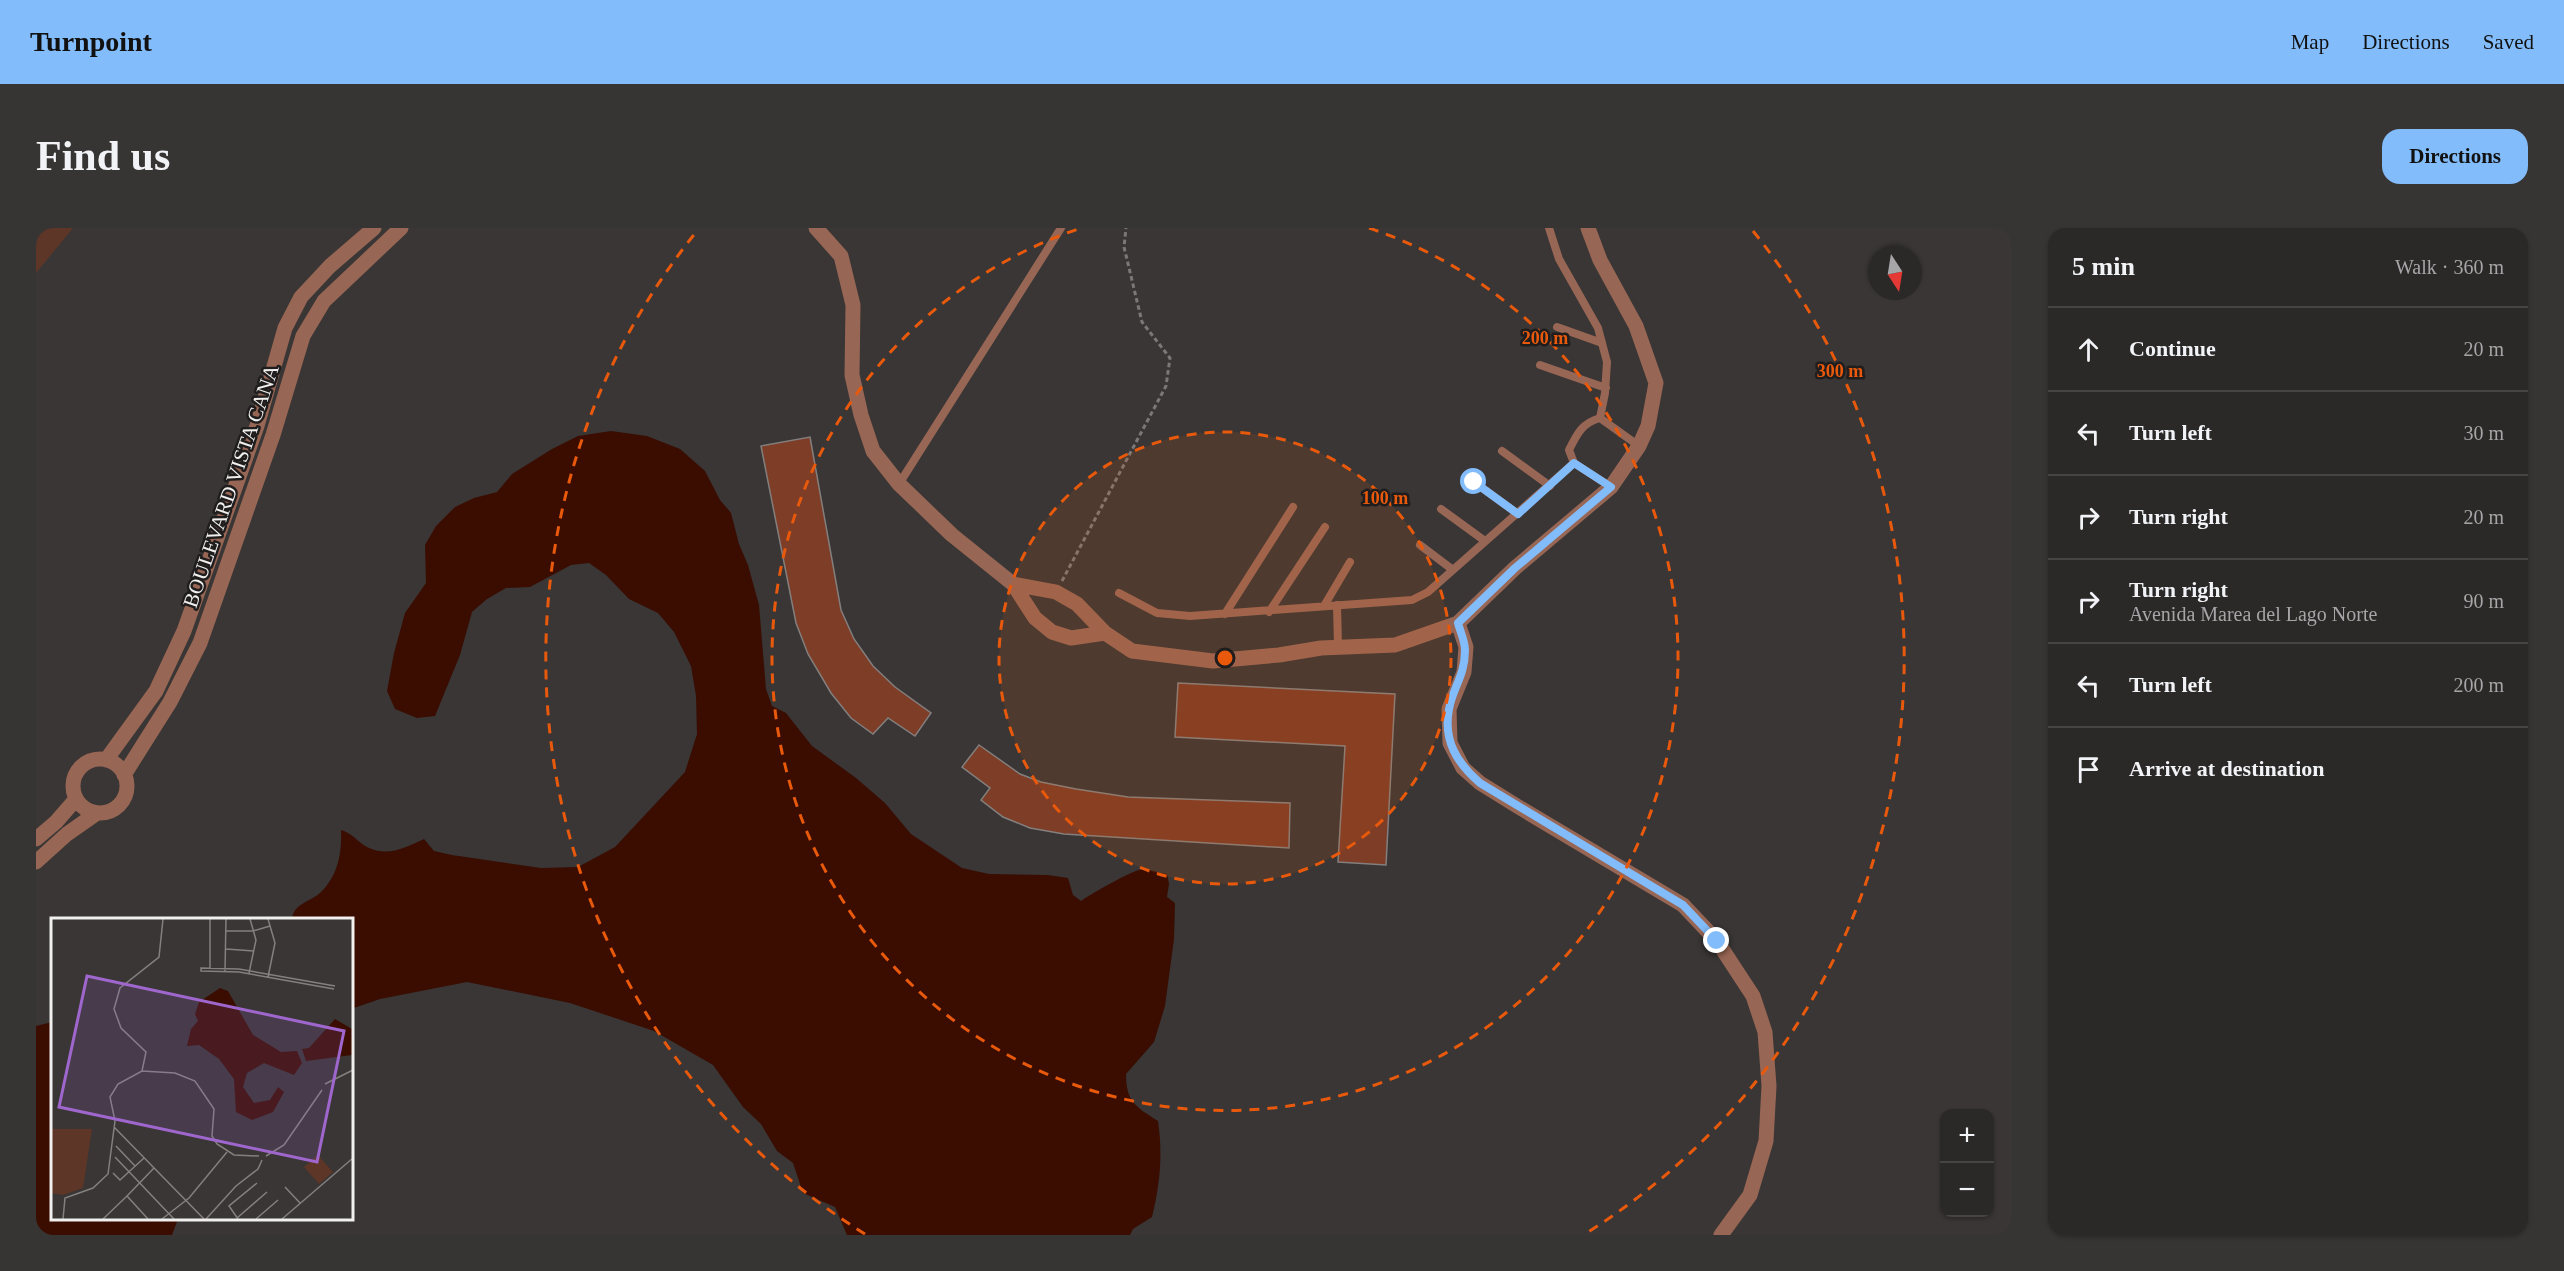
<!DOCTYPE html>
<html lang="en">
<head>
<meta charset="utf-8">
<style>
  :root { --surface:#2b2828; --page:#373434; --text:#f1f3f6; --muted:#a6a6a8; --line:#474445; --accent:#82bcfa }
  body { margin:0; font-family:"Times New Roman",serif; background:var(--page); color:var(--text) }
  .controls { position:absolute; right:18px; bottom:18px; display:grid; overflow:hidden; border-radius:12px; box-shadow:0 2px 4px #0004 }
  .controls button { width:54px; height:54px; display:grid; place-items:center; padding:0; border:0; border-bottom:2px solid var(--line); background:var(--surface); color:var(--text); font:30px sans-serif }
  .compass { position:absolute; left:1832px; top:18px; width:54px; height:54px; border-radius:50%; background:var(--surface); box-shadow:0 2px 4px #0004; rotate:168deg }
  .stop { position:absolute; width:18px; height:18px; margin:-14px; border:4px solid #82bcfa; border-radius:50%; background:#fff }
  .stop.end { background:#82bcfa; border-color:#fff; box-shadow:0 2px 6px #0008 }
  .list { margin:0; padding:0; list-style:none }
  h2 { display:flex; justify-content:space-between; align-items:center; height:78px; margin:0; padding:0 24px; font-size:26px }
  h2 small { font-size:20px; font-weight:400; color:var(--muted) }
  .list li { display:grid; grid-template-columns:39px 1fr auto; gap:18px; align-items:center; box-sizing:border-box; height:84px; padding:0 24px; border-top:2px solid var(--line) }
  .list b { display:block; font-size:22px; white-space:nowrap }
  .list p { margin:0; font-size:20px; white-space:nowrap; color:var(--muted) }
  .list em { font-size:20px; font-style:normal; color:var(--muted) }
  .icon { flex:none; width:33px; height:33px; fill:none; stroke:currentColor; stroke-width:2; stroke-linecap:round; stroke-linejoin:round }
  .map { position:relative; flex:none; width:1976px; height:1007px; overflow:hidden; border-radius:18px }
  header { display:flex; align-items:center; gap:36px; box-sizing:border-box; height:84px; padding:0 30px; background:var(--accent); color:#111 }
  header strong { font-size:28px }
  nav { display:flex; gap:33px; margin-inline-start:auto; font-size:21px }
  .intro { display:flex; align-items:center; justify-content:space-between; box-sizing:border-box; height:144px; padding:0 36px }
  h1 { margin:0; font-size:42px }
  .button { padding:15px 27px; border-radius:18px; background:var(--accent); color:#111; font-size:21px; font-weight:700 }
  main { display:flex; gap:36px; padding:0 36px }
  aside { flex:1; background:var(--surface); border-radius:18px; box-shadow:0 2px 4px #0004 }
  .map>svg:first-child { display:block }
  .green { fill:#5e3627 }
  .water { fill:#3a0d00 }
  .building { fill:#7d3d26; stroke:#837f7e; stroke-width:1.5 }
  .lines { fill:none; stroke-linecap:round; stroke-linejoin:round }
  .path { stroke:#7b7978; stroke-width:3; stroke-dasharray:4.5 3; stroke-linecap:butt }
  .lane { stroke:#986654; stroke-width:8 }
  .street { stroke:#986654; stroke-width:15 }
  .route { stroke:#82bcfa; stroke-width:8 }
  .ring { fill:none; stroke:#e8590c; stroke-width:3; stroke-dasharray:10 8 }
  .labels { text-anchor:middle; stroke-width:5; stroke-linejoin:round; paint-order:stroke }
  .street-label { font-size:21px; fill:#f2f0ef; stroke:#1f1d1d }
  .inset-road { fill:none; stroke:#83807f; stroke-width:1.5 }
  .view { fill:#9f67cd; fill-opacity:0.15; stroke:#9f67cd; stroke-width:3 }
  .inset-edge { fill:none; stroke:#f2f0ef; stroke-width:3 }
  .centre { fill:#e8590c; stroke:#1f1d1d; stroke-width:3 }
  .ring-label { font-size:18px; text-anchor:middle; font-weight:bold; fill:#e8590c; stroke:#1f1d1d; stroke-width:5; stroke-linejoin:round; paint-order:stroke }
</style>
</head>
<body>
<header>
<strong>Turnpoint</strong>
<nav><a>Map</a><a>Directions</a><a>Saved</a></nav>
</header>
<div class="intro"><h1>Find us</h1><a class="button">Directions</a></div>
<main>
<div class="map">
<svg width="1976" height="1007" viewBox="0 0 1976 1007">
  <rect width="100%" height="100%" fill="#393635"/>
  <!-- green -->
  <path class="green" d="M 0,0 L 37,0 L 0,45 Z"/>
  <!-- water -->
  <path class="water" d="M 575,203 L 611,208 L 644,221 L 669,243 L 684,272 L 695,285 L 703,316 L 712,337 L 723,377 L 730,461 L 736,478 L 750,485 L 776,518 L 820,550 L 849,575 L 875,606 L 926,640 L 953,646 L 1012,647 L 1032,650 L 1037,667 L 1045,673 C 1053,667 1094,644 1103,642 C 1111,640 1123,645 1131,646 L 1133,656 L 1131,669 L 1139,675 L 1138,711 L 1129,778 L 1118,814 L 1090,846 C 1090,874 1100,879 1122,893 C 1127,927 1124,956 1116,989 L 1097,1001 L 1094,1007 L 811,1007 L 799,979 L 767,965 L 757,935 L 741,923 L 725,896 L 707,879 L 677,837 L 618,803 L 534,775 L 431,754 L 344,771 L 315,781 L 315,692 L 256,692 C 257,675 275,674 285,664 C 302,647 306,625 305,602 C 317,605 322,615 333,620 C 353,629 370,619 388,611 L 398,623 L 416,627 L 505,640 L 542,639 L 579,619 L 649,544 L 661,506 L 660,468 L 655,438 L 638,404 L 622,385 L 593,371 L 570,347 L 553,335 L 535,337 L 494,359 L 470,360 L 451,371 L 436,384 L 424,427 L 399,488 L 381,490 L 359,481 L 351,463 L 358,425 L 369,385 L 390,355 L 389,317 L 400,298 L 419,279 L 438,270 L 461,264 L 476,246 L 516,221 L 542,208 Z
    M 16,794 L 16,990 L 142,991 L 136,1007 L 0,1007 L 0,798 Z"/>
  <!-- building -->
  <path class="building" d="M 774,209 L 805,382 L 818,411 L 837,438 L 859,459 L 895,485 L 879,508 L 852,490 L 837,506 L 815,490 L 795,465 L 772,426 L 760,395 L 725,218 Z
    M 1142,455 L 1359,466 L 1350,637 L 1302,634 L 1309,518 L 1139,509 Z
    M 943,517 L 984,546 L 1005,554 L 1040,561 L 1092,569 L 1254,575 L 1253,620 L 1028,606 L 994,600 L 967,589 L 945,572 L 954,560 L 926,539 Z"/>
  <g class="lines">
    <!-- path -->
    <path class="path" d="M 1026,353 L 1130,158 L 1134,130 L 1106,94 L 1088,19 L 1090,0"/>
    <!-- lane -->
    <path class="lane" d="M 1513,0 L 1523,31 L 1562,100 L 1571,134 L 1569,165 L 1564,190 L 1603,218
      M 1521,99 L 1566,115
      M 1504,137 L 1570,160
      M 1564,190 C 1546,195 1541,206 1533,222 L 1538,235 L 1575,259
      M 1466,223 L 1514,258
      M 1438,254 L 1482,286
      M 863,256 L 1025,0
      M 1405,281 L 1449,313
      M 1384,317 L 1417,342
      M 1083,365 L 1121,385 L 1154,388 L 1376,372 L 1392,364 L 1538,235
      M 1301,377 L 1302,419
      M 1288,378 L 1314,334
      M 1233,384 L 1289,299
      M 1189,386 L 1257,279"/>
    <!-- street -->
    <path class="street" d="M 780,0 L 805,28 L 817,77 L 816,147 L 825,187 L 837,223 L 863,256 L 916,307 L 977,356 L 999,390 L 1016,404 L 1035,410 L 1069,405
      M 977,356 L 1020,364 L 1041,376 L 1069,405 L 1096,423 L 1177,433 L 1243,427 L 1285,420 L 1359,417 L 1422,395 L 1479,340 L 1575,259 L 1603,218 L 1612,198 L 1620,155 L 1600,98 L 1564,32 L 1552,0
      M 1422,395 L 1430,419 L 1428,444 L 1413,481 L 1414,515 L 1427,540 L 1444,555 L 1481,578 L 1647,677 L 1681,713 L 1717,768 L 1729,804 L 1733,858 L 1730,913 L 1714,967 L 1685,1007
      M37 558a27 27 0 1 1 54 0a27 27 0 1 1-54 0Z
      M 70,532 L 120,463 L 148,403 L 221,198 L 249,100 L 265,69 L 294,38 L 338,0
      M 88,547 L 134,474 L 164,415 L 237,207 L 267,108 L 288,73 L 365,0
      M 0,611 L 20,594 L 40,571
      M 0,634 L 31,606 L 61,585"/>
  </g>
  <g class="lines">
    <!-- route -->
    <path class="route" d="M 1438,254 L 1482,286 L 1538,235 L 1575,259 L 1479,340 L 1422,395 C 1424,403 1429,413 1429,422 C 1429,448 1417,459 1413,481 C 1407,513 1421,535 1444,555 L 1647,677 L 1681,713"/>
  </g>
  <!-- distance rings -->
  <circle cx="1189" cy="430" r="226" fill="#e8590c" fill-opacity=".12"/>
  <g class="ring">
    <circle cx="1189" cy="430" r="226"/>
    <path d="M1333 0A453 453 0 1 1 1045 0"/>
    <path d="M829 1006A679 679 0 0 1 661 3M1717 3A679 679 0 0 1 1549 1006"/>
  </g>
  <g class="labels">
    <!-- street labels -->
    <g class="street-label">
      <text transform="translate(195 258) rotate(-71)" y="7">BOULEVARD VISTA CANA</text>
    </g>
  </g>
  <!-- overview -->
  <g transform="translate(15 690)">
    <rect width="302" height="302" fill="#393635"/>
    <path d="M 0,211 L 41,211 L 32,270 L 12,277 L 0,275 ZM 267,237 L 282,254 L 268,266 L 253,249 Z" fill="#5e3627"/>
    <path d="M 169,70 L 177,73 L 202,117 L 230,134 L 246,133 L 251,145 L 243,157 L 213,145 L 196,155 L 192,169 L 203,185 L 219,182 L 227,169 L 233,174 L 222,194 L 201,202 L 185,194 L 183,161 L 168,141 L 148,127 L 136,128 L 140,111 L 147,103 L 144,96 L 148,84 ZM 284,101 L 301,111 L 301,137 L 255,143 L 251,131 L 258,130 Z" fill="#3a0d00"/>
    <path class="inset-road" d="M 159,1 L 159,50M 175,13 L 202,13 L 219,8M 175,31 L 203,33M 174,53 L 175,1M 198,55 L 205,22 L 199,1M 217,59 L 224,25 L 217,1M 283,71 L 188,54 L 150,53 L 150,50 L 188,51 L 284,68M 91,153 L 95,134 L 70,110 L 63,91 L 69,70 L 108,39 L 112,1M 274,166 L 302,152M 63,209 L 153,301M 65,228 L 84,248M 215,238 L 233,227 L 271,172M 64,239 L 123,301M 62,255 L 69,262 L 93,240M 234,269 L 249,285M 186,300 L 216,274M 12,301 L 14,280 L 42,270 L 57,256 L 64,203 L 59,179 L 67,166 L 91,153 L 124,155 L 144,163 L 163,191 L 161,218 L 166,226 L 183,237 L 208,238M 52,301 L 76,278M 97,301 L 76,278 L 103,250M 111,301 L 138,280 L 176,234M 155,301 L 185,268 L 207,251 L 211,242M 187,301 L 178,288 L 206,265M 205,301 L 227,282M 231,301 L 302,240"/>
    <path class="view" d="M 36,58 L 293,113 L 266,244 L 8,189 Z"/>
    <rect width="302" height="302" class="inset-edge"/>
  </g>
  <circle cx="1189" cy="430" r="9" class="centre"/>
  <g class="ring-label">
    <text x="1509" y="116">200 m</text>
    <text x="1804" y="149">300 m</text>
    <text x="1349" y="276">100 m</text>
  </g>
</svg>
<div class="controls">
<button>+</button>
<button>−</button>
</div>
<svg class="compass" viewBox="-18 -18 36 36"><path d="M0-13l5 13h-10z" fill="#e53935"/><path d="M0 13l5-13h-10z" fill="#a6a6a8"/></svg>
<div class="stop" style="left:1438px;top:254px"></div>
<div class="stop end" style="left:1681px;top:713px"></div>
</div>
<aside>
<h2>5 min<small>Walk · 360 m</small></h2>
<ul class="list">
<li><svg class="icon" aria-label="ahead" viewBox="0 0 24 24"><path d="M12 20V5M6 11l6-6 6 6"/></svg><div><b>Continue</b></div><em>20 m</em></li>
<li><svg class="icon" aria-label="left" viewBox="0 0 24 24"><path d="M17 20v-9H6M10 6l-5 5 5 5"/></svg><div><b>Turn left</b></div><em>30 m</em></li>
<li><svg class="icon" aria-label="right" viewBox="0 0 24 24"><path d="M7 20v-9h11M14 6l5 5-5 5"/></svg><div><b>Turn right</b></div><em>20 m</em></li>
<li><svg class="icon" aria-label="right" viewBox="0 0 24 24"><path d="M7 20v-9h11M14 6l5 5-5 5"/></svg><div><b>Turn right</b><p>Avenida Marea del Lago Norte</p></div><em>90 m</em></li>
<li><svg class="icon" aria-label="left" viewBox="0 0 24 24"><path d="M17 20v-9H6M10 6l-5 5 5 5"/></svg><div><b>Turn left</b></div><em>200 m</em></li>
<li><svg class="icon" aria-label="arrive" viewBox="0 0 24 24"><path d="M6 21V4h12l-3 4 3 4H6"/></svg><div><b>Arrive at destination</b></div></li>
</ul>
</aside>
</main>
</body>
</html>
